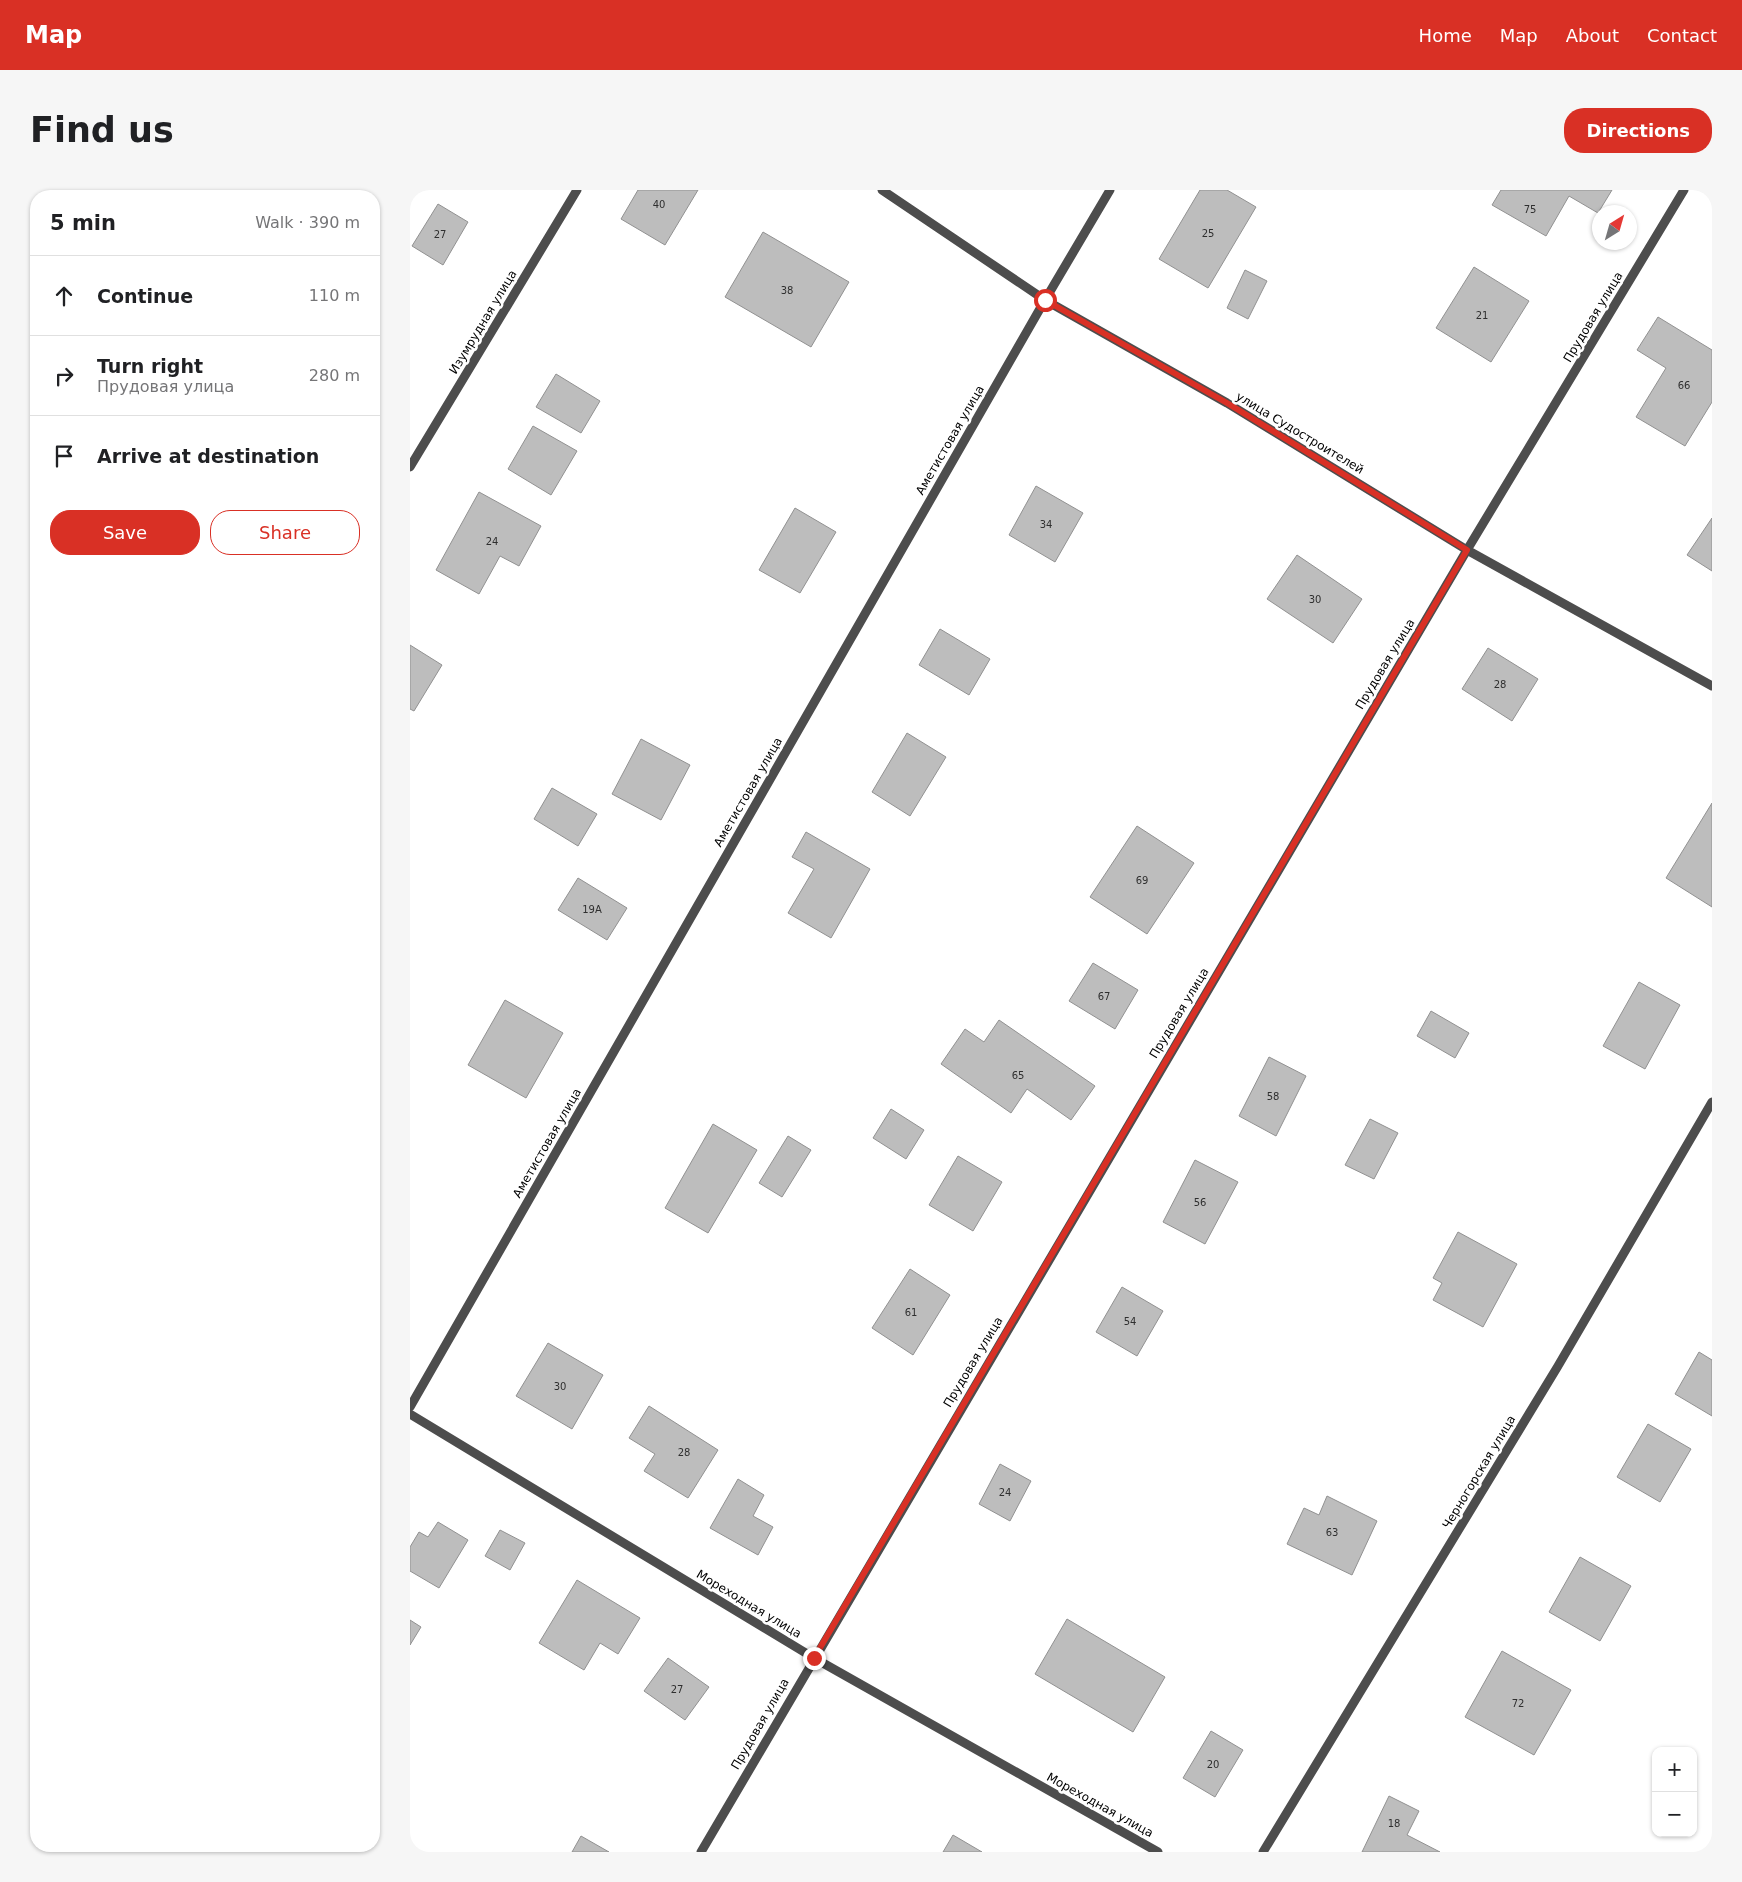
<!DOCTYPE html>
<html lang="en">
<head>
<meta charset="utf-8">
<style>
  :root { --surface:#fff; --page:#f6f6f6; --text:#202124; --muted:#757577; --line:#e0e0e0; --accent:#d93025 }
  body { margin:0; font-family:"DejaVu Sans",sans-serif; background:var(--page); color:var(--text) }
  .controls { position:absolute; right:15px; bottom:15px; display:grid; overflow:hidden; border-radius:10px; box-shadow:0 1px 4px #0004 }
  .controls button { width:45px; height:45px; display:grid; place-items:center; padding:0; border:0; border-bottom:1px solid var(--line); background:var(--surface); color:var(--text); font:25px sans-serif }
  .compass { position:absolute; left:1182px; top:15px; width:45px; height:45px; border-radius:50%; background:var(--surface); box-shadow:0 1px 4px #0004; rotate:37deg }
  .stop { position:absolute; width:15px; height:15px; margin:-11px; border:4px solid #d93025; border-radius:50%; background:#fff }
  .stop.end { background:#d93025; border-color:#fff; box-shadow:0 1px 5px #0008 }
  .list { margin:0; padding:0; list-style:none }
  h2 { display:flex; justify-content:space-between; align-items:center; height:65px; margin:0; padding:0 20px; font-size:21px }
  h2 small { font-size:16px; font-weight:400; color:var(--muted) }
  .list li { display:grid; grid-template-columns:32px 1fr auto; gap:15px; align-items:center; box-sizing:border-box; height:80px; padding:0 20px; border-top:1px solid var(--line) }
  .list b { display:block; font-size:19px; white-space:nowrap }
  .list p { margin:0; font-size:16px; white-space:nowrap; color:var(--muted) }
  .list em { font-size:16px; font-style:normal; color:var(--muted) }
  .actions { display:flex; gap:10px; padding:15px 20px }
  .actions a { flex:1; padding:11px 0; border:1px solid var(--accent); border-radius:20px; text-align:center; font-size:18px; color:var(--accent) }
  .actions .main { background:var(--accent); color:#fff }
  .icon { flex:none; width:28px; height:28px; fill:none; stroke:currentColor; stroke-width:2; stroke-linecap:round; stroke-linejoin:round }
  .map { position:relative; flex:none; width:1302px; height:1662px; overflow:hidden; border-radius:20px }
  header { display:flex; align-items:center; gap:30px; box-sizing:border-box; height:70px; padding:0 25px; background:var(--accent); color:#fff }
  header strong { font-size:24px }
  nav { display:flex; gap:28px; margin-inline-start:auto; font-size:18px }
  .intro { display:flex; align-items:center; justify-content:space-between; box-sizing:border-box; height:120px; padding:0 30px }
  h1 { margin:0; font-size:35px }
  .button { padding:12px 22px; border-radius:20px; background:var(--accent); color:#fff; font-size:18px; font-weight:700 }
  main { display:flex; gap:30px; padding:0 30px }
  aside { flex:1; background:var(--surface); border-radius:20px; box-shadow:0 1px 4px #0004 }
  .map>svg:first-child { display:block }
  .building { fill:#bdbdbd; stroke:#919191 }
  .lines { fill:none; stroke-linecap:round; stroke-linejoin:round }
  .minor { stroke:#4d4d4d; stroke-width:9 }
  .route { stroke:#d93025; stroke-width:6 }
  .labels { text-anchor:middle; stroke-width:5; stroke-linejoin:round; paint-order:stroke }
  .number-label { font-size:10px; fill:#2f2f2f }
  .street-label { font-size:12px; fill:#000; stroke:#fff }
</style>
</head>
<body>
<header>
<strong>Map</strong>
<nav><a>Home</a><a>Map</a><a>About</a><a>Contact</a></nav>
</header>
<div class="intro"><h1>Find us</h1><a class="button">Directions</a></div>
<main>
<aside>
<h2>5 min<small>Walk · 390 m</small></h2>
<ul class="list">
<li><svg class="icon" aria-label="ahead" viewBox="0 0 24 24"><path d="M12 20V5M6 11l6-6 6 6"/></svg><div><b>Continue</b></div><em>110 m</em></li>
<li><svg class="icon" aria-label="right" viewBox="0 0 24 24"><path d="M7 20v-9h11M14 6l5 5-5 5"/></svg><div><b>Turn right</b><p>Прудовая улица</p></div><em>280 m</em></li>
<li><svg class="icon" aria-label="arrive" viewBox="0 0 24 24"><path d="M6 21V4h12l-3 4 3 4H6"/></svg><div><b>Arrive at destination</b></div></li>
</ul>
<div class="actions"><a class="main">Save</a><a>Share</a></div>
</aside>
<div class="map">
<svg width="1302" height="1662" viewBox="0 0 1302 1662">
  <rect width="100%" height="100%" fill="#fff"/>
  <!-- building -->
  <path class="building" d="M 228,0 L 288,0 L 255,55 L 211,29 Z
    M 790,0 L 817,0 L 846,17 L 798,98 L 749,69 Z
    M 1091,0 L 1202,0 L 1188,23 L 1159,6 L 1136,46 L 1082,15 Z
    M 28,14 L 58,32 L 33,75 L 2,56 Z
    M 353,42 L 439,92 L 401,157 L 315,107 Z
    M 1064,77 L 1119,111 L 1081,172 L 1026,138 Z
    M 835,80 L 857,91 L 838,129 L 817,118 Z
    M 1248,127 L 1302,160 L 1302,212 L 1275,256 L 1226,227 L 1256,178 L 1227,160 Z
    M 146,184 L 190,211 L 171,243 L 126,217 Z
    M 123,236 L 167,261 L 141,305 L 98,279 Z
    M 626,296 L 673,323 L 645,372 L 599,345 Z
    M 69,302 L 131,336 L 109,376 L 90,366 L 69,404 L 26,380 Z
    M 385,318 L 426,342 L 390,403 L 349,380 Z
    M 1302,328 L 1302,381 L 1277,365 Z
    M 887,365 L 952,409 L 923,453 L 857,409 Z
    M 530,439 L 580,469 L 559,505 L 509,475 Z
    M 0,455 L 32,475 L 4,521 L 0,519 Z
    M 1078,458 L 1128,489 L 1102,531 L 1052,499 Z
    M 497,543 L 536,567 L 500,626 L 462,602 Z
    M 231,549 L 280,575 L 251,630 L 202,604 Z
    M 142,598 L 187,624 L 168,656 L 124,629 Z
    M 1302,613 L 1302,717 L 1256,688 Z
    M 727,636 L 784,673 L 737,744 L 680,707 Z
    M 396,642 L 460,679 L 421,748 L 378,723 L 404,679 L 382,667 Z
    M 168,688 L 217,718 L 197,750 L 148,720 Z
    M 683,773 L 728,800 L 705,839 L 659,811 Z
    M 1229,792 L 1270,815 L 1235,879 L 1193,856 Z
    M 95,810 L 153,843 L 116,908 L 58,875 Z
    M 1021,821 L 1059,843 L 1045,868 L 1007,846 Z
    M 589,830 L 685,896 L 661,930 L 617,899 L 601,923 L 531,874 L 555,839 L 574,852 Z
    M 859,867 L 896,886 L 866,946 L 829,926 Z
    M 481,919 L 514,940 L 496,969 L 463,948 Z
    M 960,929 L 988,943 L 964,989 L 935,975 Z
    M 303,934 L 347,960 L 298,1043 L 255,1018 Z
    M 378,946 L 401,960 L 372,1007 L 349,993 Z
    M 548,966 L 592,992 L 563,1041 L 519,1015 Z
    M 785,970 L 828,992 L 795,1054 L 753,1032 Z
    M 1048,1042 L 1107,1074 L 1073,1137 L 1023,1110 L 1032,1093 L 1023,1088 Z
    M 500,1079 L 540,1105 L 503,1165 L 462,1138 Z
    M 712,1097 L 753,1121 L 727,1166 L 686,1142 Z
    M 138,1153 L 193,1185 L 162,1239 L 106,1206 Z
    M 1289,1162 L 1302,1170 L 1302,1226 L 1265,1204 Z
    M 239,1216 L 308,1260 L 278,1308 L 234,1281 L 245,1264 L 219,1248 Z
    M 1238,1234 L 1281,1259 L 1250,1312 L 1207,1287 Z
    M 590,1274 L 621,1291 L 600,1331 L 569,1314 Z
    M 328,1289 L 354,1305 L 343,1326 L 363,1337 L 348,1365 L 300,1338 Z
    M 917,1306 L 967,1331 L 942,1385 L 877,1354 L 894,1318 L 909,1325 Z
    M 28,1332 L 58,1350 L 29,1398 L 0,1381 L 0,1357 L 9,1342 L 18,1347 Z
    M 90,1340 L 115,1353 L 100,1380 L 75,1366 Z
    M 1170,1367 L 1221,1396 L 1190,1451 L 1139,1422 Z
    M 167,1390 L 230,1428 L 208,1464 L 190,1453 L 174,1480 L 129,1453 Z
    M 657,1429 L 755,1487 L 723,1542 L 625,1484 Z
    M 0,1430 L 11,1437 L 0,1455 Z
    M 1092,1461 L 1161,1500 L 1124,1565 L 1055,1527 Z
    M 258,1468 L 299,1497 L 275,1530 L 234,1501 Z
    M 801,1541 L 833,1560 L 805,1607 L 773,1588 Z
    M 979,1606 L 1009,1621 L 997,1645 L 1030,1662 L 952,1662 Z
    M 543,1645 L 572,1662 L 533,1662 Z
    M 171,1646 L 199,1662 L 162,1662 Z"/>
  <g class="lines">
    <!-- minor -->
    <path class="minor" d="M 472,0 L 635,110 L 817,213 L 1057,360 L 1302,496
      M 0,277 L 167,0
      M 0,1217 L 635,110 L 700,0
      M 0,1224 L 404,1468 L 748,1662
      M 291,1662 L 1057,360 L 1274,0
      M 853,1662 L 1148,1176 L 1302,912"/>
  </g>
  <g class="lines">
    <!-- route -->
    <path class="route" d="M 404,1468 L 1057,360 L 817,213 L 635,110"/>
  </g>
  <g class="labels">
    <!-- number labels -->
    <g class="number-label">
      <text x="249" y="18">40</text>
      <text x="1120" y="23">75</text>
      <text x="798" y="47">25</text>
      <text x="30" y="48">27</text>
      <text x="377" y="104">38</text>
      <text x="1072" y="129">21</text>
      <text x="1274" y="199">66</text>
      <text x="636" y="338">34</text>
      <text x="82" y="355">24</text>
      <text x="905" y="413">30</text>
      <text x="1090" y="498">28</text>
      <text x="732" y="694">69</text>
      <text x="182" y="723">19А</text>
      <text x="694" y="810">67</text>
      <text x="608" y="889">65</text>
      <text x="863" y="910">58</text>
      <text x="790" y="1016">56</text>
      <text x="501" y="1126">61</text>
      <text x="720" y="1135">54</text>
      <text x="150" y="1200">30</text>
      <text x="274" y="1266">28</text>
      <text x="595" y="1306">24</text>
      <text x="922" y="1346">63</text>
      <text x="267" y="1503">27</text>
      <text x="1108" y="1517">72</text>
      <text x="803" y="1578">20</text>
      <text x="984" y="1637">18</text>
    </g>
    <!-- street labels -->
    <g class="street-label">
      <text transform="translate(1183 127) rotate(-59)" y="4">Прудовая улица</text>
      <text transform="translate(73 132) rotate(-59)" y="4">Изумрудная улица</text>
      <text transform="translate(890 243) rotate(31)" y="4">улица Судостроителей</text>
      <text transform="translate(540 250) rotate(-60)" y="4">Аметистовая улица</text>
      <text transform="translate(975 474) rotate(-59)" y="4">Прудовая улица</text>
      <text transform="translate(338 602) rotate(-60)" y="4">Аметистовая улица</text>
      <text transform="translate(769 823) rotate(-59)" y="4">Прудовая улица</text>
      <text transform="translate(137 953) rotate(-60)" y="4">Аметистовая улица</text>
      <text transform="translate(563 1172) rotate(-59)" y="4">Прудовая улица</text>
      <text transform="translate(1069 1282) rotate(-59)" y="4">Черногорская улица</text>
      <text transform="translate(339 1414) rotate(31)" y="4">Мореходная улица</text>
      <text transform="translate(350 1534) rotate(-60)" y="4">Прудовая улица</text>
      <text transform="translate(690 1615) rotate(29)" y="4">Мореходная улица</text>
    </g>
  </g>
</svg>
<div class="controls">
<button>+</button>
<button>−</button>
</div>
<svg class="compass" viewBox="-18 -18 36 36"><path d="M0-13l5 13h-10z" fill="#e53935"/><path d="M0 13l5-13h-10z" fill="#757577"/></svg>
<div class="stop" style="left:635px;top:110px"></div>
<div class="stop end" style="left:404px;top:1468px"></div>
</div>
</main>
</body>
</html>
